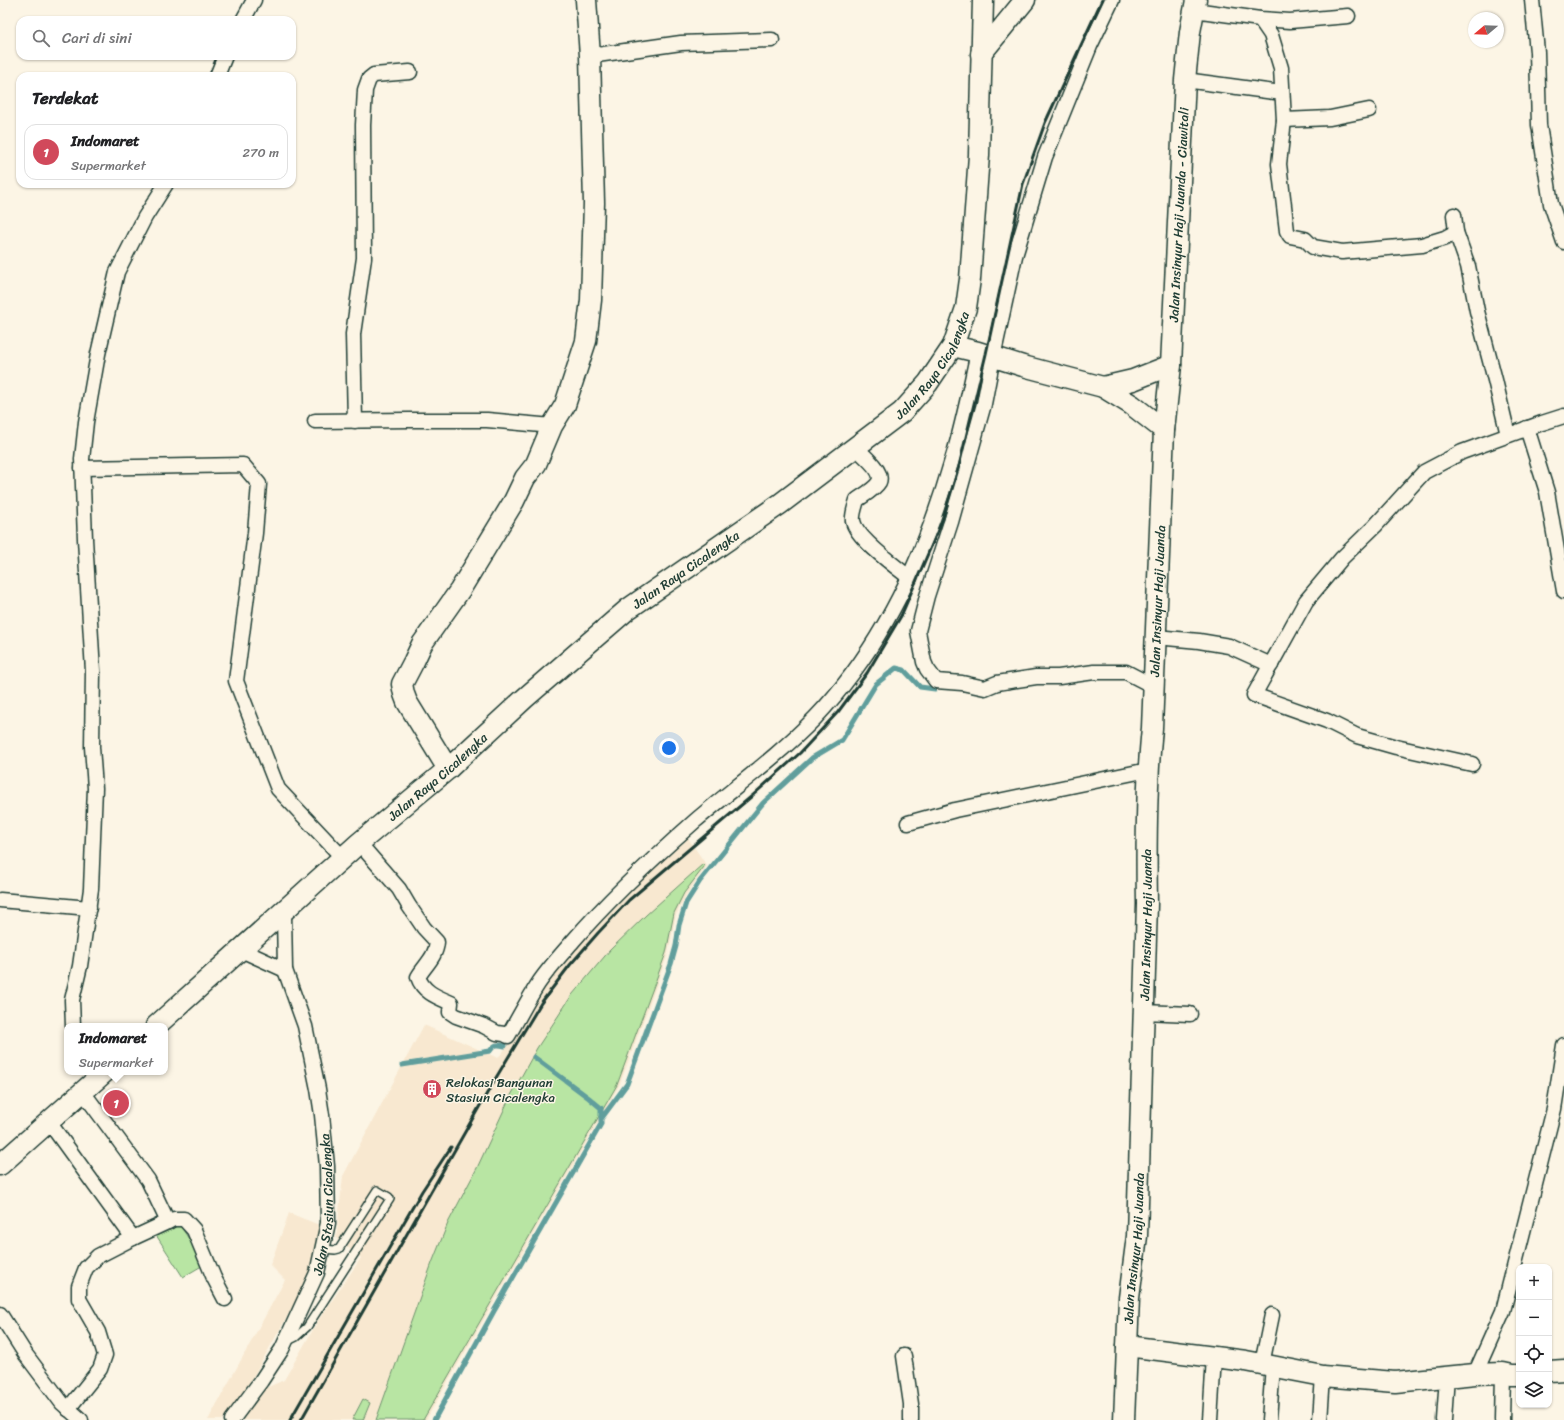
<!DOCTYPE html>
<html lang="id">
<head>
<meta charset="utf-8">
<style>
  :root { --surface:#fff; --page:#f2f2f2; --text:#202124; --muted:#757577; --line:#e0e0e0; --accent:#d1495b }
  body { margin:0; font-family:Sriracha,sans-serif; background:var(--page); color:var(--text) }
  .controls { position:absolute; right:12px; bottom:12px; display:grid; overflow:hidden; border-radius:8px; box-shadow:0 1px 3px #0004 }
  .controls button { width:36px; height:36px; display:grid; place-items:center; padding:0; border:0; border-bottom:1px solid var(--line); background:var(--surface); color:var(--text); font:20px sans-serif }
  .compass { position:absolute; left:1468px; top:12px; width:36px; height:36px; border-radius:50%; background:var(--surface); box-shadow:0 1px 3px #0004; rotate:251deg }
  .you { position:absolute; left:669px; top:748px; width:14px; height:14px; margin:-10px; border:3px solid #fff; border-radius:50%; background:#1a73e8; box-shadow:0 0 0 6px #1a73e833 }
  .badge { display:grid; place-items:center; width:26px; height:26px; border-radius:50%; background:var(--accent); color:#fff; font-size:13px; font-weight:700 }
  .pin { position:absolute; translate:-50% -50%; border:2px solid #fff; box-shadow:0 1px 4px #0006 }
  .popup { position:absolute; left:64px; top:1023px; width:104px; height:52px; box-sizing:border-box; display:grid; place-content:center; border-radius:8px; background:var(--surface); filter:drop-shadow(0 1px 3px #0005); font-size:13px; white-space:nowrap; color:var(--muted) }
  .popup b { font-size:15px; color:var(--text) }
  .popup::after { content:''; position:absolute; left:50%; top:100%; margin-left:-8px; border:8px solid transparent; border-top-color:var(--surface) }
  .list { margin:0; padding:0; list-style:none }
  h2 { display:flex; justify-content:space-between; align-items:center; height:52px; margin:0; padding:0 16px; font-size:17px }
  h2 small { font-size:13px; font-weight:400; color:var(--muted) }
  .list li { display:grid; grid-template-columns:26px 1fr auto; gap:12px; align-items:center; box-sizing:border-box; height:56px; margin:0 8px 8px; padding:0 8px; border:1px solid var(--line); border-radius:12px }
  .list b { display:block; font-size:15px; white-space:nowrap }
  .list p { margin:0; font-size:13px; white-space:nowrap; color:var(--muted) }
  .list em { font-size:13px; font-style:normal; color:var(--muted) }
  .icon { flex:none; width:22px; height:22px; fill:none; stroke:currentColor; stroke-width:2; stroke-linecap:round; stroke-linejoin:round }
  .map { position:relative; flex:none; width:1564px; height:1420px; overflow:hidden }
  .search { position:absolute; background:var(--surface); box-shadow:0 1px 3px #0004; left:16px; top:16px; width:280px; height:44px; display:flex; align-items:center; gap:10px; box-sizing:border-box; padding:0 14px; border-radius:12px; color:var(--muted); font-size:15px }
  .panel { position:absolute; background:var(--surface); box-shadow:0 1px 3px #0004; left:16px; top:72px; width:280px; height:116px; border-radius:12px }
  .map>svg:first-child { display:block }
  .built { fill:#f8e8d0 }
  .green { fill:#b8e5a3; stroke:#6c916c }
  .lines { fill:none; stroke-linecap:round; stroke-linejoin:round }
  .stream { stroke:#609e9c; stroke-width:5 }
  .lane-casing { stroke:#1f3d34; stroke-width:10 }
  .street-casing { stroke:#1f3d34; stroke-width:17 }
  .secondary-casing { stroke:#1f3d34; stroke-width:23 }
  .lane { stroke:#fcf5e5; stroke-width:7 }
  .street { stroke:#fcf5e5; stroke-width:14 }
  .secondary { stroke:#fcf5e5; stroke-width:20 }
  .rail { stroke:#1f3d34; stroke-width:3 }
  .labels { text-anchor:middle; stroke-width:3; stroke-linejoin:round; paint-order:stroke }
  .street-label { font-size:13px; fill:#1f3d34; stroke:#fcf5e5 }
  .poi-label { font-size:13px; fill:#1f3d34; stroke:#fcf5e5; text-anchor:start }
</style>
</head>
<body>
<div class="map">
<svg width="1564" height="1420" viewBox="0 0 1564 1420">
  <rect width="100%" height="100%" fill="#fcf5e5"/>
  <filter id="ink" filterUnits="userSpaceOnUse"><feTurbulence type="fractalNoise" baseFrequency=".025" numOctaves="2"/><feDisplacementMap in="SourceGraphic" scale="8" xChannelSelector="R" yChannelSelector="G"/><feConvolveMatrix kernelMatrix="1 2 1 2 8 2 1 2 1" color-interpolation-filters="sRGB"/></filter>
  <g filter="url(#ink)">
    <!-- built -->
    <path class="built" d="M 688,838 L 707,866 L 686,895 L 676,915 L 668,954 L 620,1084 L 426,1420 L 242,1420 L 259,1391 L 284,1380 L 318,1321 L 361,1258 L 336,1238 L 343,1176 L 424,1025 L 498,1058 L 511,1041 L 523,1018 L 563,961 L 610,907 Z
      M 289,1213 L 322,1226 L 318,1253 L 292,1308 L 249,1384 L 222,1420 L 208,1420 L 285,1280 L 270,1265 Z"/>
    <!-- green -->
    <path class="green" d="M 703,864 L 704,867 L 684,893 L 674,913 L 666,953 L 617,1085 L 423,1420 L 376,1420 L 432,1263 L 448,1223 L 477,1168 L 509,1099 L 537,1048 L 572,995 L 610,950 L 646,915 Z
      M 178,1222 L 205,1264 L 183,1277 L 156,1235 Z
      M 363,1399 L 370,1403 L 363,1420 L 352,1420 Z"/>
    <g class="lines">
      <!-- stream -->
      <path class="stream" d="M 402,1065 L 490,1051 C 495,1044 497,1044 505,1046
        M 601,1119 L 627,1084 L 671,964 L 676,946 L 679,925 L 686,903 L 700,881 L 763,803 L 812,758 L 842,740 L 876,684 L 896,668 L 904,670 L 920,687 L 935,689
        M 434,1420 L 494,1311 L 601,1124 L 601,1108 L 589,1098 L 534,1057"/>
      <!-- lane casing -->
      <g class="lane-casing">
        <path id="lane" d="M 288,1341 L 296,1337 L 307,1327 L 390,1199 L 389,1197 L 377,1190 L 339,1249 L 335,1250 L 323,1249"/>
      </g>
      <!-- street casing -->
      <g class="street-casing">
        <g id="street">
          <path d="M 1112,0 L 1090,46 L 1045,157 L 1015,256 L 993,357 L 984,404 L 951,522 L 927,596 L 918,631 L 924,662 L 927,669 L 936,681 L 962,683 L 985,688 L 997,683 L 1036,677 L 1059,677 L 1094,672 L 1126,672 L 1153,686"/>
          <path d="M 1532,0 L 1537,52 L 1539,125 L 1551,204 L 1564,242"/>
          <path d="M 1194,10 L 1260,19 L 1290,21 L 1348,16"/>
          <path d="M 1260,19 L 1271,35 L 1281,68 L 1284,120 L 1279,164 L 1287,231 L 1290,236 L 1305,239 L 1313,247 L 1342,252 L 1422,245 L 1445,238 L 1456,232"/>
          <path d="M 243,20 L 254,0"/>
          <path d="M 590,56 L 681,43 L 772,40"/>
          <path d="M 217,76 L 225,56"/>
          <path d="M 1185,80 L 1282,93"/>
          <path d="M 1284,120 L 1330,118 L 1369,110"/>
          <path d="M 1454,215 L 1456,232 L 1468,266 L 1477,311 L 1495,380 L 1508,435"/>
          <path d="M 315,421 L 409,420 L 487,420 L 552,426"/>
          <path d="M 355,421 L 353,334 L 364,258 L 363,125 L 365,90 L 369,79 L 374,75 L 410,72"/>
          <path d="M 1527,428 L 1547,492 L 1564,591"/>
          <path d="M 855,447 C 862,454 884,471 879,482 C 875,489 864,495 857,500 C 855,507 852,515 853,521 C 856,538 896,567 910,578"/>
          <path d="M 82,468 L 243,465 L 259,484 L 255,533 L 236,681 L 278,789 L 343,858"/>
          <path d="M 1156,637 L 1199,641 L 1229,646 L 1271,665"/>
          <path d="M 1472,764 L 1396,747 L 1357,736 L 1327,721 L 1254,695 L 1306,601 L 1342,558 L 1375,526 L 1424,472 L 1462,452 L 1542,423 L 1564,416"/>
          <path d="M 908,823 L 955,810 L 1148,770"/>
          <path d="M 359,843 L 399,889 L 409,906 L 424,928 L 437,942 C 436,957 425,965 418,977 C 423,992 437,997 451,1003 L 450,1012 L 456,1016 L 484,1026 L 497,1033 L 504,1034 L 508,1036 C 518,1019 527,1001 538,984 C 548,969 561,955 573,941 C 610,898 652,859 695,821 C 735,787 778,756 815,718 C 884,646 925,555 952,460 C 963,425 970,388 978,352"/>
          <path d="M 0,900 L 89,908"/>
          <path d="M 241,950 L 285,970"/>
          <path d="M 1144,1012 L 1190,1014"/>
          <path d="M 73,1026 L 72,1000 L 80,966 L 91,889 L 95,788 L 92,747 L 93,671 L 85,539 L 82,459 L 86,422 L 98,354 L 117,272 L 145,217 L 166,184"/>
          <path d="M 83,1092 L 148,1180 L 168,1222"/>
          <path d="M 49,1122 L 133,1238 L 174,1219 L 184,1219 L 194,1230 L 214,1278 L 225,1299"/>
          <path d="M 0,1314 L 26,1355 L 62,1403 L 81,1420"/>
          <path d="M 904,1356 L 911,1404 L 911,1420"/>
          <path d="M 1262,1364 L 1272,1315"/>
          <path d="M 1475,1374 L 1503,1311 L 1554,1109 L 1564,1045"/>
          <path d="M 68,1409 L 100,1369 L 105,1355 L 98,1332 L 79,1299 L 79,1286 L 86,1268 L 98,1256 L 133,1238"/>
          <path id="s1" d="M 232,1420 L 261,1381 L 282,1349 L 317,1273 L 328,1223 L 327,1166 L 322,1115 L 318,1089 L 305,1026 L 285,970 L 284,913"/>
          <path d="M 1210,1420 L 1214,1357"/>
          <path d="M 1269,1420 L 1273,1365"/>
          <path d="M 1320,1420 L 1323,1376"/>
          <path d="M 1444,1420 L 1447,1376"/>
          <path d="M 1502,1420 L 1503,1373"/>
        </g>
      </g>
      <!-- secondary casing -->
      <g class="secondary-casing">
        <g id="secondary">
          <path d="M 981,54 L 1025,0"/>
          <path d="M 953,346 L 978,352 L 1023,366 L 1103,387 L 1132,405 L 1164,430"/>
          <path d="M 1103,387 L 1133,380 L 1171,365"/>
          <path d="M 448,769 L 407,702 L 404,694 L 402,684 L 414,661 L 422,644 L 460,590 L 514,501 L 525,478 L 536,464 L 552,426 L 565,405 L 586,341 L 591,300 L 594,203 L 590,56 L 586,0"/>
          <path id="s2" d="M 156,1026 L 359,843 L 448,769 L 525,698 L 628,609 L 780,504 L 902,412 L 928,383 L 953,346 L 966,308 L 970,279 L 979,155 L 983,0"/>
          <path d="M 0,1165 L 105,1072"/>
          <path d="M 1127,1346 L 1246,1361 L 1323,1376 L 1395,1382 L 1475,1374 L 1503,1373 L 1512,1375 L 1519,1375"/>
          <path d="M 1549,1371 L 1564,1370"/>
          <path id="s3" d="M 1124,1420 L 1129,1298 L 1137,1236 L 1147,904 C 1146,845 1146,786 1152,728 L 1164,430 L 1171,365 L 1185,80 L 1190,32 L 1196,0"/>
        </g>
      </g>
      <!-- lane -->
      <use href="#lane" class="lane"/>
      <!-- street -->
      <use href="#street" class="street"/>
      <!-- secondary -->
      <use href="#secondary" class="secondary"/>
      <!-- rail -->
      <path class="rail" d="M 290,1420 L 422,1191 L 451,1147
        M 301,1420 L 494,1081 L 541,1003 L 570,965 L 598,933 L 629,900 L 752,796 L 800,753 L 838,712 L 867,673 L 901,616 L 943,519 L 959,466 L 986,354 L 1023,184 L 1045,123 L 1102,0"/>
    </g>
  </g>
  <!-- icons -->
  <defs>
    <g id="building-disc" transform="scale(1)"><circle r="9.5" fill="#d1495b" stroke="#fcf5e5"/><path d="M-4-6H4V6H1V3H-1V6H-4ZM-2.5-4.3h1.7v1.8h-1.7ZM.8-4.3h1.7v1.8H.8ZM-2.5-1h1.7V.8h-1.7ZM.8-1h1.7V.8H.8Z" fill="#fff"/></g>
  </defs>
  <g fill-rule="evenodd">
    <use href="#building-disc" x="432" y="1089"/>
  </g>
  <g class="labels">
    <!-- street labels -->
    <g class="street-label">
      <text dy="5" stroke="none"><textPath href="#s3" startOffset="1207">Jalan Insinyur Haji Juanda - Ciawitali</textPath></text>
      <text dy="5" stroke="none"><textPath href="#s2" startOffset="1024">Jalan Raya Cicalengka</textPath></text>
      <text dy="5" stroke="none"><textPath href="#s2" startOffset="700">Jalan Raya Cicalengka</textPath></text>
      <text dy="5" stroke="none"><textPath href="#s3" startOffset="820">Jalan Insinyur Haji Juanda</textPath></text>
      <text dy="5" stroke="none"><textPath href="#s2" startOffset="376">Jalan Raya Cicalengka</textPath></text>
      <text dy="5" stroke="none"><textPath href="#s3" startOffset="496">Jalan Insinyur Haji Juanda</textPath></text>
      <text dy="5" stroke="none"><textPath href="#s1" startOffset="240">Jalan Stasiun Cicalengka</textPath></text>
      <text dy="5" stroke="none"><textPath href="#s3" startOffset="172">Jalan Insinyur Haji Juanda</textPath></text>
    </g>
    <!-- poi labels -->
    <g class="poi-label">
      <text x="446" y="1087">Relokasi Bangunan<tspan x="446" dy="15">Stasiun Cicalengka</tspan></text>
    </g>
  </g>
</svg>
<div class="controls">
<button>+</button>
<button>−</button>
<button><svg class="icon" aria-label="locate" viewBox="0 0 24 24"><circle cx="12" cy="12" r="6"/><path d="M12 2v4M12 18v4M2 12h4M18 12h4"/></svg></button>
<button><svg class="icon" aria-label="layers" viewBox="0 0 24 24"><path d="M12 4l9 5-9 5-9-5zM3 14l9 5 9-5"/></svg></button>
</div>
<svg class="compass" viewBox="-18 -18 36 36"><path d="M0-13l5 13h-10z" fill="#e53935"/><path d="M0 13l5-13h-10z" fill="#757577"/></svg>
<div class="you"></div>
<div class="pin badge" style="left:116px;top:1103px">1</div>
<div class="popup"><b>Indomaret</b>Supermarket</div>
<div class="search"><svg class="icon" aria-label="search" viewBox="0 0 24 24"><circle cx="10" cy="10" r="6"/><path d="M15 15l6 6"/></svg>Cari di sini</div>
<section class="panel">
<h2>Terdekat<small></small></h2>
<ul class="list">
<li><span class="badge">1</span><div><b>Indomaret</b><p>Supermarket</p></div><em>270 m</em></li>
</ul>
</section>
</div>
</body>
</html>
